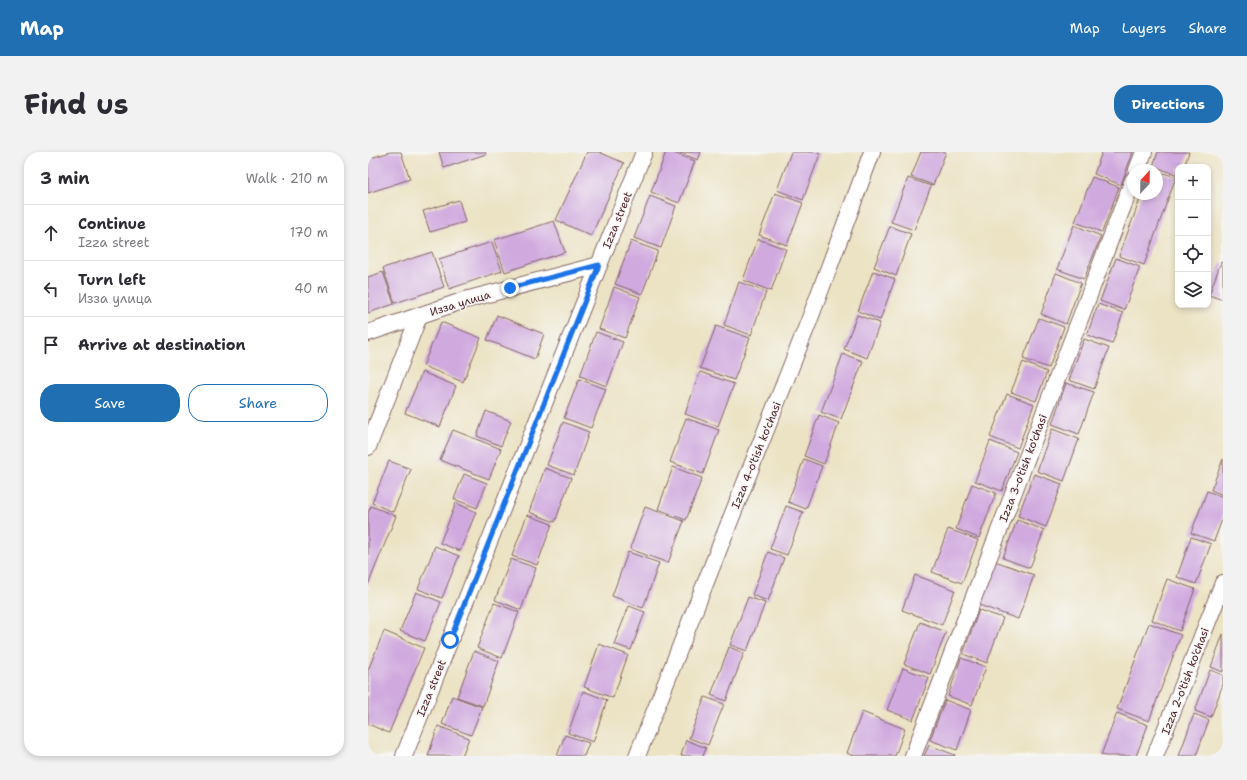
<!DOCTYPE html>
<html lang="en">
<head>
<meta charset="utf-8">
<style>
  :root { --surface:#fff; --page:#f2f2f3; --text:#2b2b33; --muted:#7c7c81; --line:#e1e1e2; --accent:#1f6fb2 }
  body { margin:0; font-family:"Shantell Sans",sans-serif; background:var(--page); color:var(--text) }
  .controls { position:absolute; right:12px; top:12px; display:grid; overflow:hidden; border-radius:8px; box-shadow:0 2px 6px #0003 }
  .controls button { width:36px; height:36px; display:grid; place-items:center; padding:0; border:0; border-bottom:1px solid var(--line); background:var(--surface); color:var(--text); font:20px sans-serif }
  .compass { position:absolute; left:759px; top:12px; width:36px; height:36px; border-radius:50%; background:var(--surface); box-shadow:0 2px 6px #0003; rotate:22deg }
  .stop { position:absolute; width:12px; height:12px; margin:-9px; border:3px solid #1a73e8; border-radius:50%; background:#fff }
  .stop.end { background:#1a73e8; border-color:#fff; box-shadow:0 1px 4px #0008 }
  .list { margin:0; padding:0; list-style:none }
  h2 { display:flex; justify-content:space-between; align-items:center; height:52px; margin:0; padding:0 16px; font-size:17px }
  h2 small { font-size:13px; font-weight:400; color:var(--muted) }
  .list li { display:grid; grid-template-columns:26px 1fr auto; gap:12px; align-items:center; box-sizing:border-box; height:56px; padding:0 16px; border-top:1px solid var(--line) }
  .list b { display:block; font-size:15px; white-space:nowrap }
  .list p { margin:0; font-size:13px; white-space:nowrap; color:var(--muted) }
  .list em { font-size:13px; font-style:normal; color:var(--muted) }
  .actions { display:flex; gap:8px; padding:12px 16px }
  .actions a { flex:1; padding:9px 0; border:1px solid var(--accent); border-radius:16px; text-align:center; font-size:14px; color:var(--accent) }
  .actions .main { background:var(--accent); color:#fff }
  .icon { flex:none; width:22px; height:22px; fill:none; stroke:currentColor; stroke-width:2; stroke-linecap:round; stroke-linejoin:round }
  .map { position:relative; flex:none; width:855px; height:604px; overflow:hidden; border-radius:16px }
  header { display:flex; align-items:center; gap:24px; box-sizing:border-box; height:56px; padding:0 20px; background:var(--accent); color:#fff }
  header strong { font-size:19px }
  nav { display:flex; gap:22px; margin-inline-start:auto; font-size:14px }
  .intro { display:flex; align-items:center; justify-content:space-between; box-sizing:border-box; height:96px; padding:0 24px }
  h1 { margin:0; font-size:28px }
  .button { padding:10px 18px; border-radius:16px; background:var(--accent); color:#fff; font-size:14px; font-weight:700 }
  main { display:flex; gap:24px; padding:0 24px }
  aside { flex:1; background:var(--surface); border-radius:16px; box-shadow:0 2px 6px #0003 }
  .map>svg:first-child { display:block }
  .building { fill:#d0aadf }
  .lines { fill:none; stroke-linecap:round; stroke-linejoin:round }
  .minor-casing { stroke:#836461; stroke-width:18 }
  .minor { stroke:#fff; stroke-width:16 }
  .route { stroke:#1a73e8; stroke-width:5 }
  .labels { text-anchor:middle; stroke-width:3; stroke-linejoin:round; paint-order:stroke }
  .street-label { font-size:11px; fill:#4a1f2b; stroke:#f6f6f2 }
</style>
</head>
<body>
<header>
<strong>Map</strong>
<nav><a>Map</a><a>Layers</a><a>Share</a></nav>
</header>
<div class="intro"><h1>Find us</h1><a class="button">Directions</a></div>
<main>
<aside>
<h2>3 min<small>Walk · 210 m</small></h2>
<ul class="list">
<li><svg class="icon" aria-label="ahead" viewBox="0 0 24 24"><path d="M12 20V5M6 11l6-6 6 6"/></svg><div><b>Continue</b><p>Izza street</p></div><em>170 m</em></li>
<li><svg class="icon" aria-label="left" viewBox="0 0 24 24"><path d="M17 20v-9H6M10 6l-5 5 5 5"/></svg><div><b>Turn left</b><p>Изза улица</p></div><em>40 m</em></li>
<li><svg class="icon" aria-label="arrive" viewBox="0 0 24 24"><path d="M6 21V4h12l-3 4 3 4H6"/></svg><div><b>Arrive at destination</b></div></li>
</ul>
<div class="actions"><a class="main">Save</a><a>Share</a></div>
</aside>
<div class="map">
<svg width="855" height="604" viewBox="0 0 855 604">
  <rect width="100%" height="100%" fill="#f6f6f2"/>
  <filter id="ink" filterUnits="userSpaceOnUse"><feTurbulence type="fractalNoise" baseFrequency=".025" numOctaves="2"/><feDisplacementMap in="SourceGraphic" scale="8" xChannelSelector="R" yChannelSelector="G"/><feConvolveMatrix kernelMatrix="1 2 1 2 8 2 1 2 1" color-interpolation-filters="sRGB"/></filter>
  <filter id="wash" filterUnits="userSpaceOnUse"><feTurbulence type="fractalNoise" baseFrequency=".012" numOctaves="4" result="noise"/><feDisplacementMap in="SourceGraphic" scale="16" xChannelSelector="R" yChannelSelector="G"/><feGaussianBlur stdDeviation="0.9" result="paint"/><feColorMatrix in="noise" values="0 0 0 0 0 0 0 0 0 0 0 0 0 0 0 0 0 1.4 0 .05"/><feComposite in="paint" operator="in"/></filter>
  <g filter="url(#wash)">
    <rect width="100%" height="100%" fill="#ece3c4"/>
    <g id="blocks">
      <!-- building -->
      <path class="building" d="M 22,0 L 33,0 L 42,27 L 0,41 L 0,7 Z
        M 71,0 L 117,0 L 118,2 L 76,16 Z
        M 219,0 L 231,0 L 256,11 L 223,84 L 188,68 Z
        M 298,0 L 303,0 L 327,9 L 311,51 L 283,40 Z
        M 310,0 L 333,0 L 330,8 Z
        M 423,0 L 446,0 L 452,2 L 435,48 L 409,38 Z
        M 553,0 L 578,0 L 565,33 L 543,25 Z
        M 734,0 L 765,0 L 753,33 L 726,22 Z
        M 790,0 L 821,0 L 816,15 L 810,15 L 810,23 L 785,14 Z
        M 789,19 L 808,25 L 776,113 L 751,104 L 774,42 L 789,42 Z
        M 724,25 L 751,35 L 734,80 L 707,70 Z
        M 540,26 L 563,34 L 546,78 L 523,70 Z
        M 407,41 L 435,51 L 419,93 L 391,83 Z
        M 282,44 L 308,54 L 293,96 L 266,86 Z
        M 91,48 L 97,70 L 62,80 L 55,59 Z
        M 186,69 L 197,100 L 137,120 L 126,88 Z
        M 706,73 L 733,84 L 716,127 L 689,117 Z
        M 522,74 L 543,82 L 528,124 L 506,115 Z
        M 390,87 L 418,97 L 403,139 L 375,128 Z
        M 263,89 L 290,99 L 274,142 L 247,132 Z
        M 124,90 L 134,119 L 81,137 L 71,107 Z
        M 64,100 L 76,135 L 27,151 L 15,116 Z
        M 748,106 L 772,115 L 756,158 L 732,149 Z
        M 853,110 L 855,111 L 855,148 L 841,143 Z
        M 505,119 L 527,127 L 512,168 L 490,159 Z
        M 15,120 L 26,152 L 0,161 L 0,125 Z
        M 688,121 L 713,131 L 698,172 L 673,162 Z
        M 371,130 L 398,140 L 383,183 L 356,173 Z
        M 246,135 L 272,145 L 257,186 L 231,177 Z
        M 730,152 L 755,161 L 744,192 L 719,183 Z
        M 129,163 L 176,182 L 167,207 L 119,188 Z
        M 489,163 L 512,171 L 499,206 L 476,197 Z
        M 671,166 L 696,175 L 681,216 L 655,207 Z
        M 73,170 L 113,186 L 95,230 L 55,214 Z
        M 348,174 L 382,186 L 366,228 L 332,216 Z
        M 228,180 L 255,190 L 239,234 L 212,224 Z
        M 716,187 L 741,196 L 726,237 L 701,228 Z
        M 475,202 L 495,209 L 473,267 L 453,260 Z
        M 655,210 L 679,220 L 668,249 L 643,240 Z
        M 54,220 L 88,234 L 72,275 L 37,261 Z
        M 332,220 L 366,232 L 350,274 L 317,262 Z
        M 211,227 L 238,237 L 223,276 L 196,266 Z
        M 698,231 L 726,240 L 711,282 L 684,272 Z
        M 639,242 L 666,252 L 650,296 L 622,285 Z
        M 118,259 L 143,269 L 133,294 L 109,284 Z
        M 451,263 L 471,271 L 456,312 L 436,304 Z
        M 318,266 L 351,278 L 335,322 L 302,310 Z
        M 195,270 L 221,280 L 206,323 L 179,313 Z
        M 684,277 L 711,287 L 696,329 L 669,319 Z
        M 85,278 L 133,297 L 121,327 L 72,308 Z
        M 622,289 L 649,300 L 634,339 L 607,329 Z
        M 436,307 L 454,314 L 438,357 L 420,350 Z
        M 855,307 L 855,343 L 843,338 Z
        M 21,309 L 43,317 L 25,360 L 4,351 Z
        M 305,315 L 334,326 L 318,368 L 290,357 Z
        M 177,316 L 203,326 L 187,370 L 161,360 Z
        M 96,322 L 119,331 L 109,356 L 86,347 Z
        M 666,322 L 694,332 L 678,375 L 650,364 Z
        M 604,332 L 628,341 L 611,386 L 588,377 Z
        M 839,339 L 855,345 L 855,365 L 846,389 L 823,381 Z
        M 88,351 L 108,360 L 92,399 L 72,391 Z
        M 3,354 L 28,364 L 0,433 L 0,361 Z
        M 418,354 L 435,360 L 419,403 L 402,397 Z
        M 277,355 L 316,369 L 300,411 L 262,397 Z
        M 159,363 L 184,372 L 169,413 L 144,404 Z
        M 649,368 L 676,378 L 662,416 L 635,406 Z
        M 580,377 L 610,388 L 594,431 L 564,420 Z
        M 823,385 L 843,392 L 828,432 L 809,425 Z
        M 67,394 L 91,404 L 74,446 L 50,437 Z
        M 260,400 L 291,411 L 275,456 L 244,444 Z
        M 400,400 L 416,406 L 400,449 L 384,443 Z
        M 143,407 L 168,416 L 153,458 L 127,448 Z
        M 627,409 L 666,423 L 650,467 L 611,453 Z
        M 547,423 L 587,438 L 574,473 L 534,458 Z
        M 799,427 L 827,437 L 812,479 L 784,468 Z
        M 48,440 L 73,450 L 57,489 L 32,479 Z
        M 380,445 L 397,451 L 379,499 L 362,493 Z
        M 126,451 L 151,460 L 134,506 L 109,496 Z
        M 261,454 L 277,460 L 263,498 L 246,492 Z
        M 611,458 L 635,466 L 619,511 L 595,502 Z
        M 552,470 L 578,480 L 562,522 L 536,512 Z
        M 781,471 L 813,483 L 781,569 L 749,557 Z
        M 16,479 L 56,496 L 21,581 L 0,572 L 0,518 Z
        M 855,482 L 855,520 L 843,515 Z
        M 231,492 L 260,503 L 245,546 L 216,535 Z
        M 361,495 L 376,501 L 358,549 L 343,543 Z
        M 106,499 L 131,509 L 115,554 L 89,545 Z
        M 593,506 L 618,515 L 604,553 L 580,544 Z
        M 535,516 L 561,526 L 545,568 L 519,558 Z
        M 842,518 L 855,523 L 855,532 L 843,565 L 827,559 Z
        M 215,539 L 239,548 L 225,590 L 200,581 Z
        M 84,544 L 114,555 L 103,583 L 74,572 Z
        M 337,545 L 356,552 L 340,593 L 321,586 Z
        M 577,548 L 603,558 L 589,598 L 562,588 Z
        M 494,560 L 537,577 L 527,604 L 486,604 L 479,601 Z
        M 749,561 L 780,573 L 768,604 L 737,604 L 733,603 Z
        M 826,562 L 841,568 L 828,604 L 811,604 Z
        M 70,574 L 101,586 L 94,604 L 60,604 Z
        M 197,583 L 221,591 L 216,604 L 189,604 Z
        M 318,588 L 338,596 L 335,604 L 313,604 Z
        M 561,593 L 587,603 L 587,604 L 556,604 Z"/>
    </g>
  </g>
  <g filter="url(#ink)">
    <use href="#blocks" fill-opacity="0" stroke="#836461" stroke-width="1"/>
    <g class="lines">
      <!-- minor casing -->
      <g class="minor-casing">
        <path id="minor" d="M 769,18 L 776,0
          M 0,181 L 97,148 L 231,113
          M 0,295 L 51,164
          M 36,604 L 276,0
          M 269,604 L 441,169 L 504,0
          M 545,604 L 765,28
          M 787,604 L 855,431"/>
      </g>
      <!-- minor -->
      <use href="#minor" class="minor"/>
    </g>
  </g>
  <g class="lines" filter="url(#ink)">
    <!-- route -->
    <path class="route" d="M 82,488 L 231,113 L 142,136"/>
  </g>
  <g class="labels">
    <!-- street labels -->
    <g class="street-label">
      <text transform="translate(249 68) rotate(-68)" y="4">Izza street</text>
      <text transform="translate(92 151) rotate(-17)" y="4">Изза улица</text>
      <text transform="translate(388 303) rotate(-68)" y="4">Izza 4-o'tish ko'chasi</text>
      <text transform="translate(655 316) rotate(-69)" y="4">Izza 3-o'tish ko'chasi</text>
      <text transform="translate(817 529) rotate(-69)" y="4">Izza 2-o'tish ko'chasi</text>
      <text transform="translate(63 536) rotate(-68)" y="4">Izza street</text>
    </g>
  </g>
</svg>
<div class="controls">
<button>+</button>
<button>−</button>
<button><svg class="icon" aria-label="locate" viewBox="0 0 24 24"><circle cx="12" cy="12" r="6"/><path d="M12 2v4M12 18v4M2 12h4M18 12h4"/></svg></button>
<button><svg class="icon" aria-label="layers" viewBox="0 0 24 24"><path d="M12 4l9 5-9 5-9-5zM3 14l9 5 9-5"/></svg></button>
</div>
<svg class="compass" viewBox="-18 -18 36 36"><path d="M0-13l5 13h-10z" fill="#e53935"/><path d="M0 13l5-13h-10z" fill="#7c7c81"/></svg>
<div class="stop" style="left:82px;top:488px"></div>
<div class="stop end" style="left:142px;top:136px"></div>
</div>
</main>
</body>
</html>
